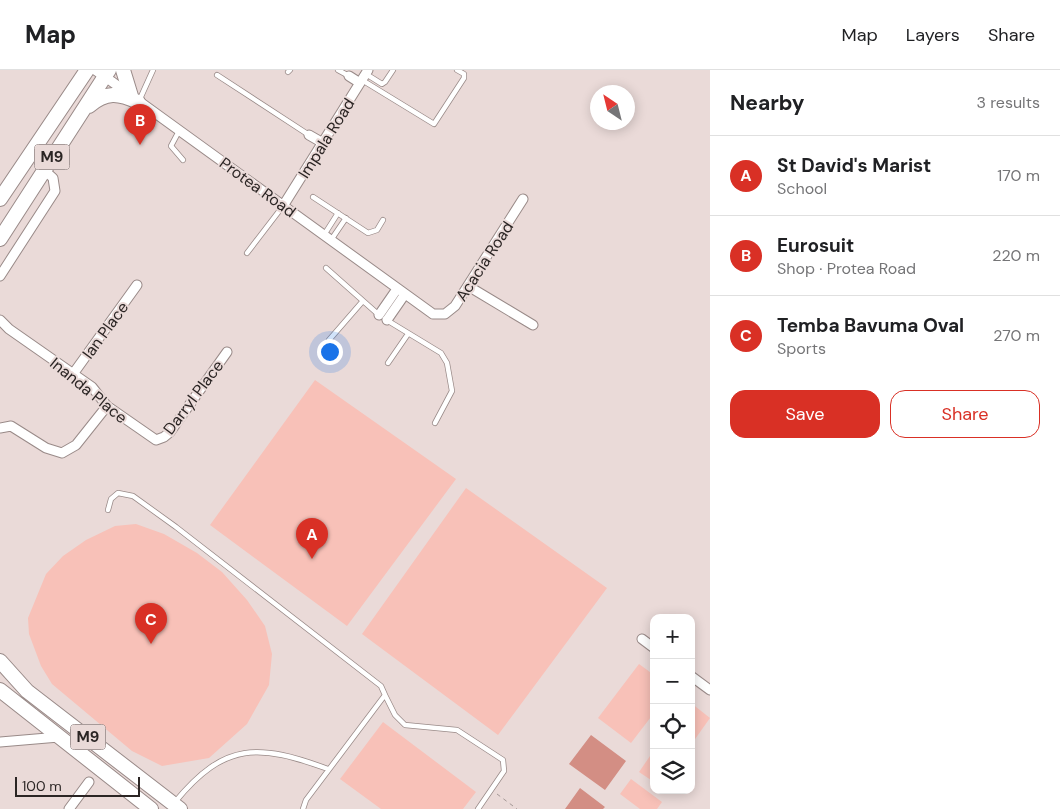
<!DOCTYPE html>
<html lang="en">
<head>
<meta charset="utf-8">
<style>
  :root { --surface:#fff; --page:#f2f2f2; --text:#202124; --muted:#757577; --line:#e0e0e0; --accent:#d93025 }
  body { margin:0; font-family:"DM Sans",sans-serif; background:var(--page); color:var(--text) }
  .controls { position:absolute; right:15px; bottom:15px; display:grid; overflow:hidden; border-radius:10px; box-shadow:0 2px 12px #0003 }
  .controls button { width:45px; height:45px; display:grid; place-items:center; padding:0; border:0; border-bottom:1px solid var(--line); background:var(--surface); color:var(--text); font:25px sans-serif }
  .compass { position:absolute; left:590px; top:15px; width:45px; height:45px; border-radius:50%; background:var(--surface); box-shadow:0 2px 12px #0003; rotate:325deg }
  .scale { position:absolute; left:15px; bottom:12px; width:125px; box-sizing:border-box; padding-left:5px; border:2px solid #2b2524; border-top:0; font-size:14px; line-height:18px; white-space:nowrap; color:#2b2524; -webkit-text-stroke:4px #eadad8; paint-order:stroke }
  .you { position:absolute; left:329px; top:281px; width:18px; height:18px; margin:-12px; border:4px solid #fff; border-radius:50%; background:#1a73e8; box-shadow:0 0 0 8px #1a73e833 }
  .badge { display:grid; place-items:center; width:32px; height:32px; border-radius:50%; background:var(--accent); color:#fff; font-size:16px; font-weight:700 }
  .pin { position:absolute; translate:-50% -41px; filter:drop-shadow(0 1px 2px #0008) }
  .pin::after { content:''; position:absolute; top:26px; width:18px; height:15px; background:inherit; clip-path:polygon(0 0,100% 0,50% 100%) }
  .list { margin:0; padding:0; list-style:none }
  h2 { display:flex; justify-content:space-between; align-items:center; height:65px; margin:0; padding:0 20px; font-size:21px }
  h2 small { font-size:16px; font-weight:400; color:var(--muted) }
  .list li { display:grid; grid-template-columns:32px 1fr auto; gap:15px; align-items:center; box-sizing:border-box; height:80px; padding:0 20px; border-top:1px solid var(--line) }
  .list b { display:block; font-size:19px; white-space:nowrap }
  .list p { margin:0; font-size:16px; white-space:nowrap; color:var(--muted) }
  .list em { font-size:16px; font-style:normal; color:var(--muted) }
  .actions { display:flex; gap:10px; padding:15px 20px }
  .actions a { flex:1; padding:11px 0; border:1px solid var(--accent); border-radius:15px; text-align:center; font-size:18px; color:var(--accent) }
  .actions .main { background:var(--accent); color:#fff }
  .icon { flex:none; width:28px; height:28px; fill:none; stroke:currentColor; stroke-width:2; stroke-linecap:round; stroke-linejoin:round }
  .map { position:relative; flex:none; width:710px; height:739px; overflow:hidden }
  header { display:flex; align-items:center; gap:30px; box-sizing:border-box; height:70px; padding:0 25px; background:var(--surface); border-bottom:1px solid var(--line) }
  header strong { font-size:24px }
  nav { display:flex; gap:28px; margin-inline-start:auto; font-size:18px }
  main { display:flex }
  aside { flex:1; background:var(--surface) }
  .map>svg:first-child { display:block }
  .green { fill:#f8c1b8 }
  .water { fill:#d38e84 }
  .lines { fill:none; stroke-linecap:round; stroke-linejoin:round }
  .service-casing { stroke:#998a88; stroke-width:6 }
  .minor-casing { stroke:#998a88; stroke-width:11 }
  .primary-casing { stroke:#998a88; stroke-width:16 }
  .path { stroke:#a39795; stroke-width:1; stroke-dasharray:4 4; stroke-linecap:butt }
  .service { stroke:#fff; stroke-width:4.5 }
  .minor { stroke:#fff; stroke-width:9 }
  .primary { stroke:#fff; stroke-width:14 }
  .labels { text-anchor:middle; stroke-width:4; stroke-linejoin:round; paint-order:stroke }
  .shield { fill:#eadad8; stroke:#645b5a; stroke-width:1 }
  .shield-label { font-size:15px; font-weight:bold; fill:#2b2524 }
  .street-label { font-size:16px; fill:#2b2524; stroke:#eadad8 }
</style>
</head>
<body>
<header>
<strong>Map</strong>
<nav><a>Map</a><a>Layers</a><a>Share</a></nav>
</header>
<main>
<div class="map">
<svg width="710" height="739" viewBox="0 0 710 739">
  <rect width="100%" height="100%" fill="#eadad8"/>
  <!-- green -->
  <path class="green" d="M 315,310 L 456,409 L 347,556 L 210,455 Z
    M 466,418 L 607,518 L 498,665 L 362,564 Z
    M 136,454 L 164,464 L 197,483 L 222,502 L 247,530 L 265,556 L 272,584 L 269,615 L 247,654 L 209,688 L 162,696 L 132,681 L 52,614 L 41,596 L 29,564 L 28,548 L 46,504 L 63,486 L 86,470 L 115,456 Z
    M 639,594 L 654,605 L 654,643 L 631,673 L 598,648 Z
    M 691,633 L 710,648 L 693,672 L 691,671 Z
    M 383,652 L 476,722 L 463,739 L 381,739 L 340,709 Z
    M 650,686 L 654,689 L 654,712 L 639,702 Z
    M 631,709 L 662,732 L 657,739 L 640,739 L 620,724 Z"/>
  <!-- water -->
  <path class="water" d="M 591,665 L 626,691 L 605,720 L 569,694 Z
    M 580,718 L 605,737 L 603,739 L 565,739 Z"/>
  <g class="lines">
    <!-- service casing -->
    <g class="service-casing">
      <path id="service" d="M 338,0 L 349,6
        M 288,2 L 290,0
        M 366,4 L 382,14 L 385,12 L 393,0
        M 217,5 L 309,65
        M 362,10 L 434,54 L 464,8 L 464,4 L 457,0
        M 139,31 L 153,0
        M 179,61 L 171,76 L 183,90
        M 313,127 L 368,163 L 377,160 L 383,150
        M 324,165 L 338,143
        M 331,170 L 346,148
        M 247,183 L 283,136
        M 326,198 L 379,245
        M 385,249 L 441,283 L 447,293 L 452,321 L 435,353
        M 329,270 L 362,232
        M 388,293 L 408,264
        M 108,440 L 111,429 L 118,423 L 133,426 L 176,457 L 381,616 L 385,625 L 306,730 L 303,739
        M 385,625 L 395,645 L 405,655 L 457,660 L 503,690 L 504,701 L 478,739
        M 175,732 C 225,671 259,674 328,699"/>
    </g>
    <!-- minor casing -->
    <g class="minor-casing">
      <path id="minor" d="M 95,0 L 105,7
        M 349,6 L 360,13
        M 111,11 L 433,244 L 445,244 L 455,236 L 523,129
        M 309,65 L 323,73
        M 283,136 L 368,0
        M 0,206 L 55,121 L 53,108 L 44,100
        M 468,216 L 533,255
        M 379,245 L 397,219
        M 0,250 L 9,259 L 92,317 L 107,336 L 156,370 L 164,367 L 170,362 L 227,282
        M 387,250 L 405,224
        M 73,304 L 137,215
        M 0,358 L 11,356 L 46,378 L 62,383 L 76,375 L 107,336
        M 642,569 L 654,578
        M 691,606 L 710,620
        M 0,672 L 59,667
        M 69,739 L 89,712"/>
    </g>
    <!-- primary casing -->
    <g class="primary-casing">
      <path id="primary" d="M 123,0 L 131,26
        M 89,36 C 106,21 119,23 138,32
        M 0,129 L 87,0
        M 0,169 L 109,0
        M 0,591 L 27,621 L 180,739
        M 0,620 L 151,739"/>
    </g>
    <!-- path -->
    <path class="path" d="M 497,724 L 517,739"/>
    <!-- service -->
    <use href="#service" class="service"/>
    <!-- minor -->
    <use href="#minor" class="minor"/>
    <!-- primary -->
    <use href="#primary" class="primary"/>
  </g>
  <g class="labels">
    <!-- shield labels -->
    <g class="shield">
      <rect x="34.5" y="74.5" width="35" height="25" rx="4"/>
      <rect x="70.5" y="654.5" width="35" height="25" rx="4"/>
    </g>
    <g class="shield-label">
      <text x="52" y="92">M9</text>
      <text x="88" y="672">M9</text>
    </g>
    <!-- street labels -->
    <g class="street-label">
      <text transform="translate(326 68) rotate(-58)" y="6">Impala Road</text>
      <text transform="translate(258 117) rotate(36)" y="6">Protea Road</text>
      <text transform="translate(484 191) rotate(-57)" y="6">Acacia Road</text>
      <text transform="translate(105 260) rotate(-54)" y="6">Ian Place</text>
      <text transform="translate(89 320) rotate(39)" y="6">Inanda Place</text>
      <text transform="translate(193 327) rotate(-53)" y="6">Darryl Place</text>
    </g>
  </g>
</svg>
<div class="controls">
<button>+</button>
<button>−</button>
<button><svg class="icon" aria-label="locate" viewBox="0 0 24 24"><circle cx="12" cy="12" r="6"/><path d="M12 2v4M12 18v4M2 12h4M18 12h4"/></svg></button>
<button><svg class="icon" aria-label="layers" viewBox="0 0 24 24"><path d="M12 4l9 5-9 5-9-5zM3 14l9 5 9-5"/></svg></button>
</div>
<svg class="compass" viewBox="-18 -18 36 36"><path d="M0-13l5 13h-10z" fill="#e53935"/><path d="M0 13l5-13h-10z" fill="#757577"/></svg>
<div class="scale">100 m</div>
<div class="you"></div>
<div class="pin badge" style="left:312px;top:489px">A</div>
<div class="pin badge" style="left:140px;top:75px">B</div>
<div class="pin badge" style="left:151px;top:574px">C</div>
</div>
<aside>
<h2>Nearby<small>3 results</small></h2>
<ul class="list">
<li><span class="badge">A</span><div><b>St David's Marist</b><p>School</p></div><em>170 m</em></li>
<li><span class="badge">B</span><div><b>Eurosuit</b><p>Shop · Protea Road</p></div><em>220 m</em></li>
<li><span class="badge">C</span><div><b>Temba Bavuma Oval</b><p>Sports</p></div><em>270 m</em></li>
</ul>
<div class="actions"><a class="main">Save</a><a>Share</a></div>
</aside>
</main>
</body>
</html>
